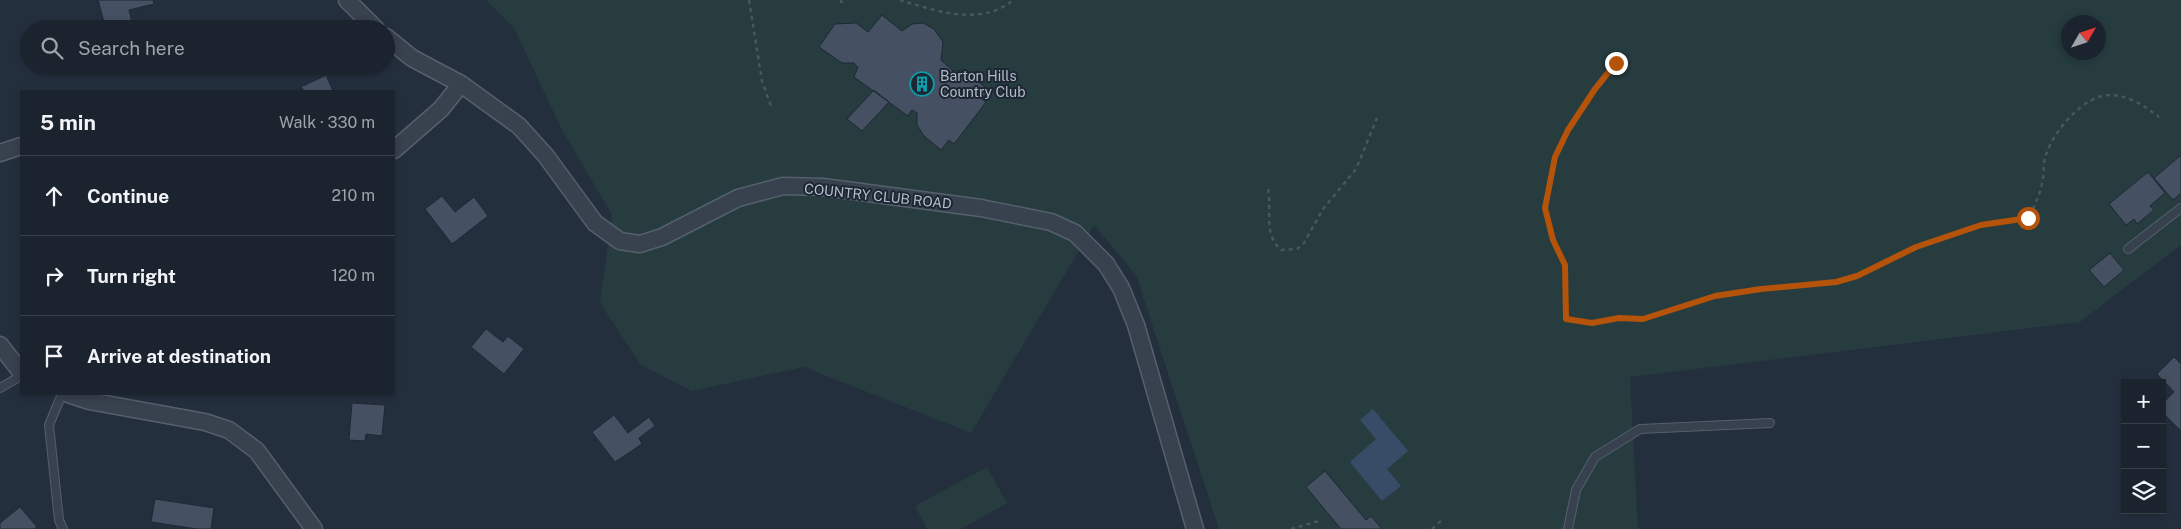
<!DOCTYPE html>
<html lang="en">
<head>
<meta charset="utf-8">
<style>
  :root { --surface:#1b232e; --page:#282f3a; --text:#f1f3f6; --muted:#a0a4aa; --line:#39404a }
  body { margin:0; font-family:"Public Sans",sans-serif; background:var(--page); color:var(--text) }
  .controls { position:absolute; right:15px; bottom:15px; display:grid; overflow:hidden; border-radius:0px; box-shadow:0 2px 8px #0003 }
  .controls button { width:45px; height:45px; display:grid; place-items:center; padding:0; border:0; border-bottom:1px solid var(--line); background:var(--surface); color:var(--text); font:25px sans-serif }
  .compass { position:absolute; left:2061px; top:15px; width:45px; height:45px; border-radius:50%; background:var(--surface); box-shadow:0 2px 8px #0003; rotate:51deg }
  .stop { position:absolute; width:15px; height:15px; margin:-11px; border:4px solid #b45309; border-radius:50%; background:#fff }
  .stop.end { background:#b45309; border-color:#fff; box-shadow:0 1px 5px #0008 }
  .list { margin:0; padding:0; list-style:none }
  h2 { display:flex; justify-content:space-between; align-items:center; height:65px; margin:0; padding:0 20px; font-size:21px }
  h2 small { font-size:16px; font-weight:400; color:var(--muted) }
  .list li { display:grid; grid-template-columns:32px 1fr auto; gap:15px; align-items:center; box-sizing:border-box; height:80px; padding:0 20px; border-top:1px solid var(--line) }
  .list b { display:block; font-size:19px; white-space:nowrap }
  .list em { font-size:16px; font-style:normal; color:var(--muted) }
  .icon { flex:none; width:28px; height:28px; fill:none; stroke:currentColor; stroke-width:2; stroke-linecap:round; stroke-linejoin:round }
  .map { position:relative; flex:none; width:2181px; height:529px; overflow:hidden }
  .search { position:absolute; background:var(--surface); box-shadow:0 2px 8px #0003; left:20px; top:20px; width:375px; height:55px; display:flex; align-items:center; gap:12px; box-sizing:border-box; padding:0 18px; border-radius:28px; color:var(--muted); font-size:19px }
  .panel { position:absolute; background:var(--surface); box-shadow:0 2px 8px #0003; left:20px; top:90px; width:375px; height:305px; border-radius:0px }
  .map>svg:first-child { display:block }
  .green { fill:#263c3f; fill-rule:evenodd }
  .water { fill:#394c67 }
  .building { fill:#455162; stroke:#1f2835 }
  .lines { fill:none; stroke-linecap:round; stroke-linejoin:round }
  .service-casing { stroke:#565f6c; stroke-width:10 }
  .minor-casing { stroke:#565f6c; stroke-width:19 }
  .path { stroke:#44595c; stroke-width:2.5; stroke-dasharray:4 4; stroke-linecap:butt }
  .service { stroke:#38414e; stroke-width:8 }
  .minor { stroke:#38414e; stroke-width:16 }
  .route { stroke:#b45309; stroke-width:6 }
  .labels { text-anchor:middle; stroke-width:4; stroke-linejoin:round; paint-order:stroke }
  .poi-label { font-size:14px; fill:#b4bcc9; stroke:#1d2633; text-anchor:start }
  .street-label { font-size:14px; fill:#b4bcc9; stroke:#1d2633 }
</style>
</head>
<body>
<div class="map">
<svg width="2181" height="529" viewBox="0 0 2181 529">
  <rect width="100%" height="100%" fill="#242f3e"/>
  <!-- green -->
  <path class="green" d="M 486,0 L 2181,0 L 2181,245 L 2080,322 L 1630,377 L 1638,529 L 1219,529 L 1136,275 L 1094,225 L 971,433 L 804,367 L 692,391 L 641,365 L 600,303 L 612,215 L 561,128 L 514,28 ZM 2068,22 L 2098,22 L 2098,52 L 2068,52 Z
    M 987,467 L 1007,503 L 961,529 L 927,529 L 915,506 Z"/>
  <!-- water -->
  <path class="water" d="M 1373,409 L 1408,451 L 1387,469 L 1401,486 L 1382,501 L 1350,462 L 1376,439 L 1360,420 Z"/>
  <!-- building -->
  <path class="building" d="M 98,0 L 153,0 L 154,4 L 129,10 L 132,22 L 106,29 Z
    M 882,15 L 902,31 L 912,24 L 923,23 L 934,29 L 943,42 L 941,60 L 953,71 L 962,70 L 989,90 L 982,99 L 986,102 L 954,144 L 949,140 L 941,150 L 924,136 L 917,125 L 917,113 L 912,110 L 908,116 L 854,77 L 858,67 L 854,63 L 842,63 L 819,47 L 835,24 L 856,23 L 868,32 Z
    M 326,75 L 333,91 L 304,91 L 301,87 Z
    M 874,90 L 889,102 L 862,131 L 847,119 Z
    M 2181,155 L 2181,193 L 2173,200 L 2154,178 Z
    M 2148,172 L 2165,193 L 2150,206 L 2154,210 L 2137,224 L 2134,219 L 2126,225 L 2109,204 Z
    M 442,196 L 455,212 L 474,197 L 488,216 L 452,244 L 425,209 Z
    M 2110,253 L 2124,270 L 2104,287 L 2089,270 Z
    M 486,329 L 503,342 L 508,336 L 524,349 L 504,374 L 471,347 Z
    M 2174,357 L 2181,364 L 2181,431 L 2162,412 L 2162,404 L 2174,392 L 2157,374 Z
    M 352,403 L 385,405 L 382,436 L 366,434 L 365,441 L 349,440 Z
    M 614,415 L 628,433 L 649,417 L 655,426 L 639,438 L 642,444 L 615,462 L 592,432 Z
    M 1325,471 L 1366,520 L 1371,516 L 1382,529 L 1341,529 L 1306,487 Z
    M 155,499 L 214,508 L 211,529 L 197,529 L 151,522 Z
    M 20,507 L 37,527 L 34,529 L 0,529 L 0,523 Z"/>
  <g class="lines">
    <!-- service casing -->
    <g class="service-casing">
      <path id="service" d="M 2128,249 L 2181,208
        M 0,388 L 21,376
        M 62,394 L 49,425 L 59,520 L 63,529
        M 1568,529 L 1576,490 L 1595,457 L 1640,429 L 1770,423"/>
    </g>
    <!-- minor casing -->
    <g class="minor-casing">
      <path id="minor" d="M 347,0 L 376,29
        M 386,37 L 412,58 L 461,84 L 519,126 L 546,156 L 595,223 L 620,241 L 640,244 L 662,237 L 738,198 L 783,186 L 823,187 L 981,208 L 1051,222 L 1075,233 L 1106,264 L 1121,288 L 1136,325 L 1195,529
        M 394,150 L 441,109 L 461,84
        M 0,153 L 21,146
        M 0,345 L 21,372
        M 68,394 L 89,401 L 205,422 L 229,430 L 257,451 L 314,529"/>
    </g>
    <!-- path -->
    <path class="path" d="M 749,0 L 762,81 L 771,106
      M 841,0 L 841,2 L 847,0
      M 900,0 C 936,11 981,27 1013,0
      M 1616,63 L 1595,89 L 1568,130 L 1555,157 L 1545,208 L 1553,240 L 1565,265 L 1566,319 L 1592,323 L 1619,318 L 1643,319 L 1715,297 L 1761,289 L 1836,282 L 1857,276 L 1916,247 L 1981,225 L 2028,218 C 2035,205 2041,193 2043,178 C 2044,171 2043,162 2046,155 C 2053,132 2084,94 2111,95 C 2130,96 2145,106 2159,117
      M 1268,189 C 1272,211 1263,234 1281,250 L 1297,249 L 1304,243 L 1323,209 L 1356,169 L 1377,118
      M 1291,529 L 1319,521
      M 1432,529 L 1444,518"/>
    <!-- service -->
    <use href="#service" class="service"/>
    <!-- minor -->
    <use href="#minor" class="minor"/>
  </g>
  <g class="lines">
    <!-- route -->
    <path class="route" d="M 1616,63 L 1595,89 L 1568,130 L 1555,157 L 1545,208 L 1553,240 L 1565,265 L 1566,319 L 1592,323 L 1619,318 L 1643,319 L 1715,296 L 1761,289 L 1836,282 L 1857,276 L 1916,247 L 1981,225 L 2028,218"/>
  </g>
  <!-- icons -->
  <defs>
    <g id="building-ring" transform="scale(1.25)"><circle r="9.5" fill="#1d2633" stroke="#0f9aa8" stroke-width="1.5"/><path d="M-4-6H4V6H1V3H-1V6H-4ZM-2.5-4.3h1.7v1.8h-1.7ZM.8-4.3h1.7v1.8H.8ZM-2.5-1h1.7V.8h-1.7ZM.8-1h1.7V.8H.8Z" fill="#0f9aa8"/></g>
  </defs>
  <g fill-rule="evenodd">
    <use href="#building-ring" x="922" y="84"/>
  </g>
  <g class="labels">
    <!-- poi labels -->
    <g class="poi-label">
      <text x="940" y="81">Barton Hills<tspan x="940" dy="16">Country Club</tspan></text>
    </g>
    <!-- street labels -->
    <g class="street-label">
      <text transform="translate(878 196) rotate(6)" y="5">COUNTRY CLUB ROAD</text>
    </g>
  </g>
</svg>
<div class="controls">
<button>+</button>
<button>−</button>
<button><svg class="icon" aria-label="layers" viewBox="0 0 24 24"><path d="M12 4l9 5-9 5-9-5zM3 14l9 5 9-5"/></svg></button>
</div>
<svg class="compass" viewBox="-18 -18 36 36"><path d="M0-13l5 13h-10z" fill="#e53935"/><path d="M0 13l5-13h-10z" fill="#a0a4aa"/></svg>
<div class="stop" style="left:2028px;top:218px"></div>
<div class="stop end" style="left:1616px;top:63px"></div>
<div class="search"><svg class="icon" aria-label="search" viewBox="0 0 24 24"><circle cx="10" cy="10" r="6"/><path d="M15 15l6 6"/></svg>Search here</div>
<section class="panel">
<h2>5 min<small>Walk · 330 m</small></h2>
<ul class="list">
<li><svg class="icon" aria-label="ahead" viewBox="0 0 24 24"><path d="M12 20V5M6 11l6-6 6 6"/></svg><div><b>Continue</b></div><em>210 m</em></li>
<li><svg class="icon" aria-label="right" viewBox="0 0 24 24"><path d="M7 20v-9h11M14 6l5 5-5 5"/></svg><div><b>Turn right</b></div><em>120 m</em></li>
<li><svg class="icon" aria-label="arrive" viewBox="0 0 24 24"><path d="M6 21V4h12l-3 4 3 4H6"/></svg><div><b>Arrive at destination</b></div></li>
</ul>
</section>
</div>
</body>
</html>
